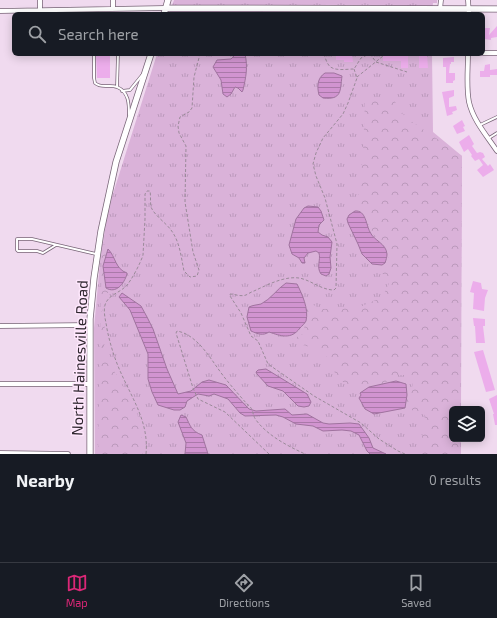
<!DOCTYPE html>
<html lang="en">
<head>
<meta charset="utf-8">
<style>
  :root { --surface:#171b24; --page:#242831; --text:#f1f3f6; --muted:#9ea1a6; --line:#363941; --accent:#db2777 }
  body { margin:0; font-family:"Exo 2",sans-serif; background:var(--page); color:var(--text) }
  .controls { position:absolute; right:12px; bottom:12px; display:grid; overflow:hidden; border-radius:6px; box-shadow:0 2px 10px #0003 }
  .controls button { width:36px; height:36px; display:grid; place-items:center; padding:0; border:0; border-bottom:1px solid var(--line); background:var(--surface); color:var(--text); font:20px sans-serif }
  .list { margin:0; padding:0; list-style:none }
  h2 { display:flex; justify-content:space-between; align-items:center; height:52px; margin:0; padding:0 16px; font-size:17px }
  h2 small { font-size:13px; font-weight:400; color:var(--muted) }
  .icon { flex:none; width:22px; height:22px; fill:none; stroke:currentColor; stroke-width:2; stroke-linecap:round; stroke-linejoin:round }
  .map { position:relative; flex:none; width:497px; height:454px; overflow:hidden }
  .search { position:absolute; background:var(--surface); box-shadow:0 2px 10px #0003; left:12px; right:12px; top:12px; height:44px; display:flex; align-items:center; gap:10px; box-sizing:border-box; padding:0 14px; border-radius:6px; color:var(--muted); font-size:15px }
  .sheet { height:108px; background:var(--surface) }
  nav { display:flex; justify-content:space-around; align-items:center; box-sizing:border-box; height:56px; border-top:1px solid var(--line); background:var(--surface); font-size:11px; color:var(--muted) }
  nav a { display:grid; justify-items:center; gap:2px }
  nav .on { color:var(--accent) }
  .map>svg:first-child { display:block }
  .grass { fill:url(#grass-tufts) }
  .forest { fill:url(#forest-crowns) }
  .water { fill:url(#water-rules); stroke:#a0739f }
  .building { fill:#ecadeb }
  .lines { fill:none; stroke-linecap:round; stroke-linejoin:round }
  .service-casing { stroke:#786577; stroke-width:3.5 }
  .minor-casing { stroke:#786577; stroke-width:5.5 }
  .secondary-casing { stroke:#786577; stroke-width:7 }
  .path { stroke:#9a8a99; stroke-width:1; stroke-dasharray:3 2; stroke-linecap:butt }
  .service { stroke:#fff; stroke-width:2 }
  .minor { stroke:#fff; stroke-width:4 }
  .secondary { stroke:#fff; stroke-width:5.5 }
  .labels { text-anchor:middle; stroke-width:3; stroke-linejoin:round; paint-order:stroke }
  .street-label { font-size:15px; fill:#2e262e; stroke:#fee7fc }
</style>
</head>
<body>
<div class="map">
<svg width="497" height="454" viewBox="0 0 497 454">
  <defs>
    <pattern id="grass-tufts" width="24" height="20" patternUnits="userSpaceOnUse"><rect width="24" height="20" fill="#dab2d9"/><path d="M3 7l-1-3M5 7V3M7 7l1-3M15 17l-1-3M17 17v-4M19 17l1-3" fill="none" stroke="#b9b"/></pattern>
    <pattern id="forest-crowns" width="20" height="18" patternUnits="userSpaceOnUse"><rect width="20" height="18" fill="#dab2d9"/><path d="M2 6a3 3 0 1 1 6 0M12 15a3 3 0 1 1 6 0" fill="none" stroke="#b9b"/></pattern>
    <pattern id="water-rules" width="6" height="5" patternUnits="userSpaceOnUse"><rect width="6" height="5" fill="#d194d0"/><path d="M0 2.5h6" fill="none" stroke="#aa79a9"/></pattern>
  </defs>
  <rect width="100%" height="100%" fill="#f0daef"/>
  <!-- grass -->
  <path class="grass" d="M 174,0 L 437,0 L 437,3 L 433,3 L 432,14 L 169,14 Z
    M 157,54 L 432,54 L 433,132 L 462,156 L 461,409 L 452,409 L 452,439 L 461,439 L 461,454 L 95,454 L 94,328 L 100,262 L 106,223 L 112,197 Z"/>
  <!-- forest -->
  <path class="forest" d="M 392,97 L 405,117 L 462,156 L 460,409 L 452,409 L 452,439 L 460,439 L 460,454 L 417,454 L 421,446 L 425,415 L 401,406 L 407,398 L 413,385 L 409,375 L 396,375 L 370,393 L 345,384 L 335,373 L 327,357 L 314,348 L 288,341 L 303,334 L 307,313 L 303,298 L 320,309 L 358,308 L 382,297 L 389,284 L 379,268 L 388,261 L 389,250 L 382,242 L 372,233 L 370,222 L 357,204 L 363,157 L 365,99 Z
    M 102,244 C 114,247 114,261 122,269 C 124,271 128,272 130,274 L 130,276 L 114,291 L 104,294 L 105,303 L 101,314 L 105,324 L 103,351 L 136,410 L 141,428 L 143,454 L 98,454 Z"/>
  <!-- water -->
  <path class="water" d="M 236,54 L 245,54 C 248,67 246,77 243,90 L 242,92 L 238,88 L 235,87 L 231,94 L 227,97 L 223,94 L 221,80 L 213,67 L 217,60 L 231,59 Z
    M 325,73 L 334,73 L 342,76 C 340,91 342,100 323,98 L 319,95 C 317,87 317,78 325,73 Z
    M 308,206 L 318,207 L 321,211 L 324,220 L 319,225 L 318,232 L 322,235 L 328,237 L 332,242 L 330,257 L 331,268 L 329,274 L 326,276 L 321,274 C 316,267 321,260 319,253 L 316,251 L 308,253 L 304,258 L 305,263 L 302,263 L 299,258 L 292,254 L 289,245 L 296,219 L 304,208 Z
    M 355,211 C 366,210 366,225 370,232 C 374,241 386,243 387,254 C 387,257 386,260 385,263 L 382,265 L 372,264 L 362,254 L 358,244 L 348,223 L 347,219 L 349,215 Z
    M 108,249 C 116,257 115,269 127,273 L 127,274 C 124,284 116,294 106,288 L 103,266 Z
    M 286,283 L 297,284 C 302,294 309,309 306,321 C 305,323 302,326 300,328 C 291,340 281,336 269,332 C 263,336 258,334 251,331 L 247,317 L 249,307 C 253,305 257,305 261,304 C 271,299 277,289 286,283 Z
    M 122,293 L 141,306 L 147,317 L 153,329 L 167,369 L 178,394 L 191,391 L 202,382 L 209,380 L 226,385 L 249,409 L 256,411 L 285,409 L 292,415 L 307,414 L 323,423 L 329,424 L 350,423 L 359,424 L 369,438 L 373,448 L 386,454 L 370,454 L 367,451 L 359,435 L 351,431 L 342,430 L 323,431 L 313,426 L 296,424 L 283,417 L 276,415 L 245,416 L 240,413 L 228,399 L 214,394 L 209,396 L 198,394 L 187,401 L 185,407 L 180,410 L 174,410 L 158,405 L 152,392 L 148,379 L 148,354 L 130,310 L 119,297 Z
    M 266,369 L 307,394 L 311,402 L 309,406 L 304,407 L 298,406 L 283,391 L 268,386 L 257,374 L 256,372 L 258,370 Z
    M 396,381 L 406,384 L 407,395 L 405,408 L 374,414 L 365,409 L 359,398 L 361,395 L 360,393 L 369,387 Z
    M 181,415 L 186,417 C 190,425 191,431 202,435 L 208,454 L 185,454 L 186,443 L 178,422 Z"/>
  <!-- building -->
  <path class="building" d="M 497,26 L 497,37 L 491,38 L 491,40 L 484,39 L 483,28 L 490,28 L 489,35 Z
    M 96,54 L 110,54 L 110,78 L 97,78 Z
    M 336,54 L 352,54 L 353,62 L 344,62 L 344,60 L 336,60 Z
    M 383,54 L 408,54 L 408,68 L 401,68 L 401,61 L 383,61 Z
    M 419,54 L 427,54 L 428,68 L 419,68 Z
    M 454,57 L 454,62 L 451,62 L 451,64 L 450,64 L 449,73 L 455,73 L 455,80 L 453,81 L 453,83 L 446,83 L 446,67 L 443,67 L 443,58 Z
    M 490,64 L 490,70 L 497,69 L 497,75 L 490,75 L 490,77 L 480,77 L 480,71 L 484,71 L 485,65 Z
    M 454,90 L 454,96 L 449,98 L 449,107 L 456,106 L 457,110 L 452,112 L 453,114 L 447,116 L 442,92 Z
    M 462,120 L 465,126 L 463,127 L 465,131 L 457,134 L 453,126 Z
    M 469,135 L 474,144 L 472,146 L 477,153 L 480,152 L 483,153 L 485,157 L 482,159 L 488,166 L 490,164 L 494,170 L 483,177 L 477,170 L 483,165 L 479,159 L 475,161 L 471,156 L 472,155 L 468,149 L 464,152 L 459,142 Z
    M 473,281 L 481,283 L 482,289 L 488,290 L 485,298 L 484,311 L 473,309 L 474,293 L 470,292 Z
    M 473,318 L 485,319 L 485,326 L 483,326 L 485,343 L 476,343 L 475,326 L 474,326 Z
    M 483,350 L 495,390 L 486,392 L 474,352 Z
    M 497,395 L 497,425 L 495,425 L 493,414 L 494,414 L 489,399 Z"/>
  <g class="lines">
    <!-- service casing -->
    <g class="service-casing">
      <path id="service" d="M 94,54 L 94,78 L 95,83 C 102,89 109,84 117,87 C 129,92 129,104 129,115
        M 117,87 L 118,54
        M 122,91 L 130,90 L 143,74
        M 480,125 L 497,117
        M 489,138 L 497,133
        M 56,245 L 43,253 L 37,251 L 18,251 L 17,250 L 17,239 L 32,239 L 96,254"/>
    </g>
    <!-- minor casing -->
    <g class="minor-casing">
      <path id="minor" d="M 40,0 L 40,10
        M 468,0 L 469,14
        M 113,9 L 113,0
        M 440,9 L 441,0
        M 0,11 L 166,8
        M 483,53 L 497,53
        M 468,54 C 468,69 466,87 469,102 C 473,120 487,136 497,151
        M 0,326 L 90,325
        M 0,384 L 90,384
        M 0,453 L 68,454"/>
    </g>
    <!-- secondary casing -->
    <g class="secondary-casing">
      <path id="secondary" d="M 166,8 L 497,9
        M 164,14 L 168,0
        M 90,454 L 90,319 L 94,278 L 101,231 L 116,162 L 151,54"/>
    </g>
    <!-- path -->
    <path class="path" d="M 324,54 C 325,57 326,61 328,64 C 332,72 346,69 354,69 L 361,58 L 369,54
      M 370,54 L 376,62 L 407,72
      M 354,69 L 357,78 L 348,103 L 343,114 L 323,138 L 316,153 L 313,164 L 316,176 L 325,198 L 337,244 L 336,288 L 334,290 C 321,290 311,280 299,278 C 284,276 267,285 254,291 C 251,292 248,294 246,295 C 240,297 235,294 230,294 L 230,296 L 241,313 L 251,336 L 258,341 L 268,364 L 314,396 L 361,423 L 379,439 L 398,451 L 405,454
      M 357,77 L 383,56
      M 146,454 C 149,423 133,400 121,373 C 115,360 110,344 107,329 C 106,321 103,313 105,305 C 108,295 119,293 125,287 C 131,282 141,262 143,255 L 145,219 L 145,194 L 147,191 L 150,191 C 151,196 150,201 151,207 C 154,215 166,223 171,230 C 180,242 181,257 184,271 L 190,277 L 197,276 L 199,270 L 193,252 L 185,202 L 186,146 L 179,133 L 178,126 L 180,117 L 189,112 L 192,108 L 194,77 L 200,54
      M 269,454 L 225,412 L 198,399 L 193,388 L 176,333 L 177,331 C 199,335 212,362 225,378 C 232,387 240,396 247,404 C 255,410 251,413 256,420 C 268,436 288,446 305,454"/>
    <!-- service -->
    <use href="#service" class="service"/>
    <!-- minor -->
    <use href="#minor" class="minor"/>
    <!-- secondary -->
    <use href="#secondary" class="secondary"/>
  </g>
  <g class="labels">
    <!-- street labels -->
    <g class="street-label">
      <text transform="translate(80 358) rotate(-88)" y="5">North Hainesville Road</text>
    </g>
  </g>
</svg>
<div class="controls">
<button><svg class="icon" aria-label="layers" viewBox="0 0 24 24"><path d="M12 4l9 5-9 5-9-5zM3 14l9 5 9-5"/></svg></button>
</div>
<div class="search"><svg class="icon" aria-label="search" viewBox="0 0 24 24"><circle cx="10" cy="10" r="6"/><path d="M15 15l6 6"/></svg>Search here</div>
</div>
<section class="sheet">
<h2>Nearby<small>0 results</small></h2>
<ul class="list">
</ul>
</section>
<nav>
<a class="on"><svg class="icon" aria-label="map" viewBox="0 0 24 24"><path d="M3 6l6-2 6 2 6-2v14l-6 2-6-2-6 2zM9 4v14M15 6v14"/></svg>Map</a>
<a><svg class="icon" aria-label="directions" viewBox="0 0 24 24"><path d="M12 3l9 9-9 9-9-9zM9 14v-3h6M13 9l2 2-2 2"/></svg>Directions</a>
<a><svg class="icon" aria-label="saved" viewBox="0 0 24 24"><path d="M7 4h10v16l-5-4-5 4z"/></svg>Saved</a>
</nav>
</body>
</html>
